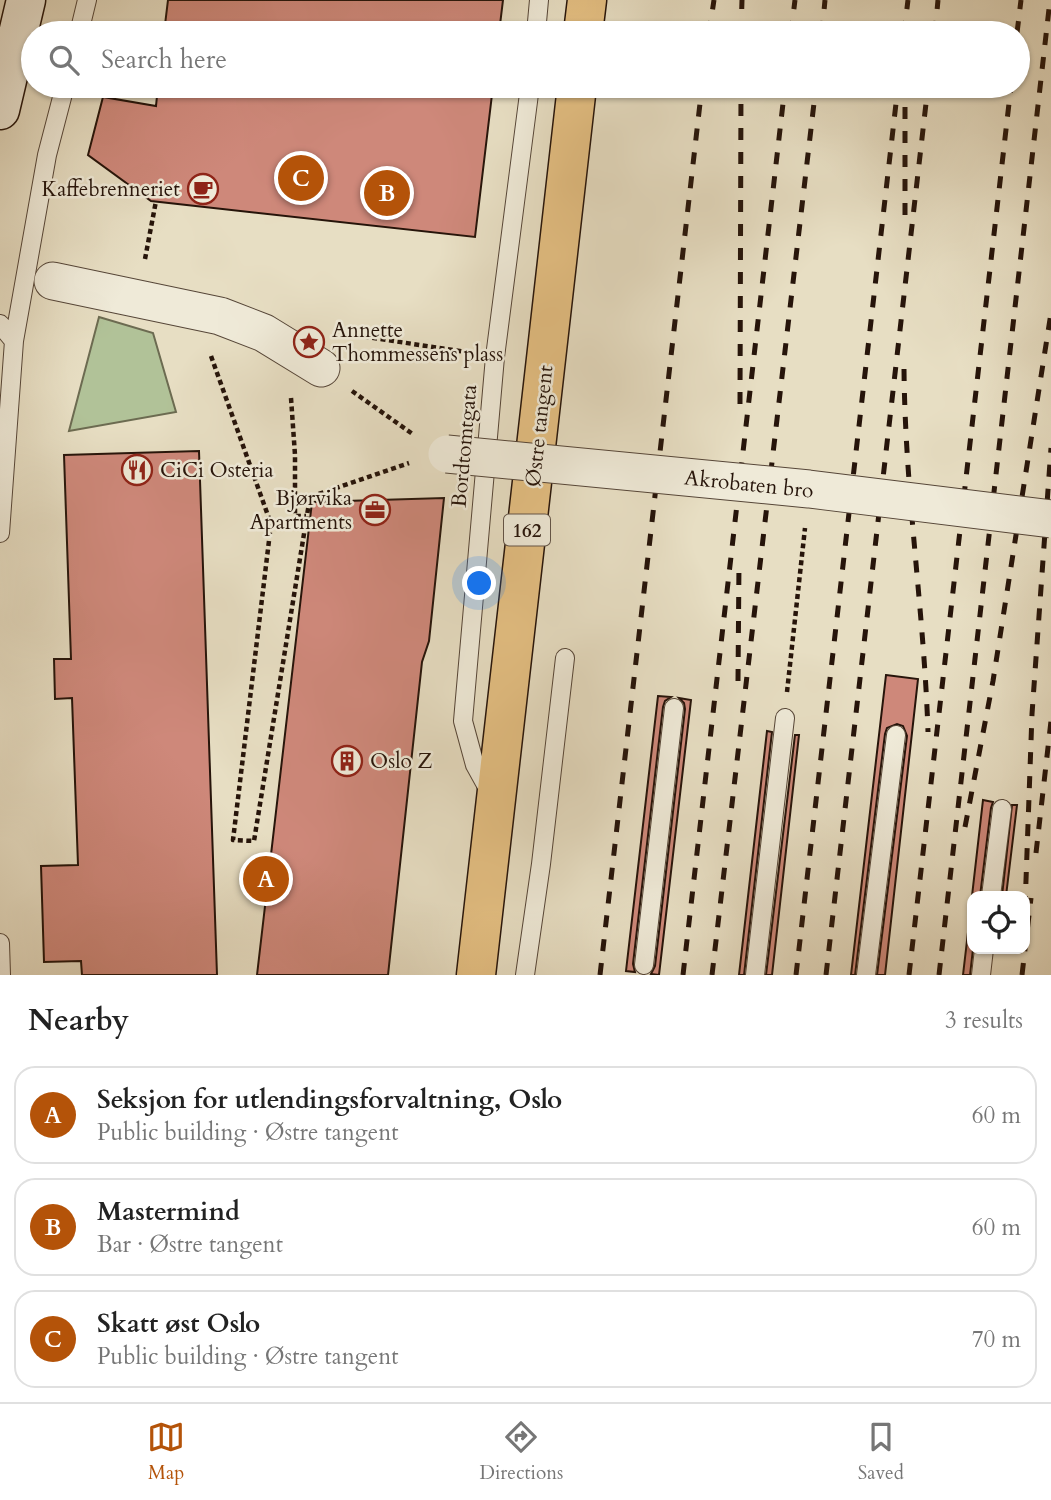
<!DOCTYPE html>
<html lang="en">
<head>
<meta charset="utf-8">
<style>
  :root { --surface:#fff; --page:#f2f2f2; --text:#222; --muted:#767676; --line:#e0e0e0; --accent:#b45309 }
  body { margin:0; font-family:Cardo,serif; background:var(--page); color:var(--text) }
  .controls { position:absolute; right:21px; bottom:21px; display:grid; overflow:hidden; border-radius:14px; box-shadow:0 2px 5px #0004 }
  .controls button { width:63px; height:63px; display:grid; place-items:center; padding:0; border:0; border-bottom:2px solid var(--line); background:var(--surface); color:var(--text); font:35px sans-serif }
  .you { position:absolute; left:480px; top:584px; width:24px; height:24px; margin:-18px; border:5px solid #fff; border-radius:50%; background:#1a73e8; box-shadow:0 0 0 10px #1a73e833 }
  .badge { display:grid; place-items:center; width:46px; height:46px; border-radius:50%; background:var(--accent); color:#fff; font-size:23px; font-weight:700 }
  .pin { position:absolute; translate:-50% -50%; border:4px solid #fff; box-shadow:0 2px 7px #0006 }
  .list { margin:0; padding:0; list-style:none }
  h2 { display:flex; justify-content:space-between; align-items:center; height:91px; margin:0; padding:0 28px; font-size:30px }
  h2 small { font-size:23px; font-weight:400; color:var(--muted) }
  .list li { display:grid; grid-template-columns:46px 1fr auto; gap:21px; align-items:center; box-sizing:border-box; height:98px; margin:0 14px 14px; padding:0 14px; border:2px solid var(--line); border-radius:21px }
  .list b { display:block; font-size:26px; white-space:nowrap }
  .list p { margin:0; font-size:23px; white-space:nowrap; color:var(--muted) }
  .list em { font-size:23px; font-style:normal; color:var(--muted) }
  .icon { flex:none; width:38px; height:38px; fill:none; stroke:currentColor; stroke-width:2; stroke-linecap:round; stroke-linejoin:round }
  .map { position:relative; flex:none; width:1051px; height:975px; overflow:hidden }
  .search { position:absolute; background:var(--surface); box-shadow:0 2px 5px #0004; left:21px; right:21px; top:21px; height:77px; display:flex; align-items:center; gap:18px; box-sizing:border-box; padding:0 24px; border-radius:38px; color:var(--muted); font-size:26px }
  .sheet { height:427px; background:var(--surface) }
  nav { display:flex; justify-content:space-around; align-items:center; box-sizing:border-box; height:98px; border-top:2px solid var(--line); background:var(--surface); font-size:19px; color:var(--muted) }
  nav a { display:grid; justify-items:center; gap:4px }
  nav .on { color:var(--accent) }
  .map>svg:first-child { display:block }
  .green { fill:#b1c298; stroke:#6c6b51; stroke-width:2 }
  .building { fill:#ce887a; stroke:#26140a; stroke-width:2 }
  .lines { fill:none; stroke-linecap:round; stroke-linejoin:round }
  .lane-casing { stroke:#564638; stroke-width:20 }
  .street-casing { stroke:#564638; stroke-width:39 }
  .secondary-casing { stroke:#26140a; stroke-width:41 }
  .highway-casing { stroke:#26140a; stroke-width:41 }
  .path { stroke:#26140a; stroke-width:4.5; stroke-dasharray:5 3.5; stroke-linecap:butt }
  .lane { stroke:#efead8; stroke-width:18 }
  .street { stroke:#efead8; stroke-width:37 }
  .secondary { stroke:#efead8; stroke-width:38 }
  .highway { stroke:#e4bf82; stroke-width:38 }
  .rail { stroke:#26140a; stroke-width:5; stroke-dasharray:12 12; stroke-linecap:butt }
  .street-bridge-casing { stroke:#564638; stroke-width:39; stroke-linecap:butt }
  .path-bridge { stroke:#26140a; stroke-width:4.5; stroke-dasharray:5 3.5; stroke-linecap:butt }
  .street-bridge { stroke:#efead8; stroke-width:37 }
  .labels { text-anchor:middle; stroke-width:5; stroke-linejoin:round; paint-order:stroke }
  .shield { fill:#efead8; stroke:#625448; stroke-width:2 }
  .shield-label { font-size:19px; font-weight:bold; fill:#26140a }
  .poi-label { font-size:21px; fill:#26140a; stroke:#efead8; text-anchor:start }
  .street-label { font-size:21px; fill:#26140a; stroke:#efead8 }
</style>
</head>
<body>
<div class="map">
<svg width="1051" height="975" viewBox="0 0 1051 975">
  <rect width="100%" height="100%" fill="#e7dec3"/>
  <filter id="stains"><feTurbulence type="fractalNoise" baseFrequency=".00286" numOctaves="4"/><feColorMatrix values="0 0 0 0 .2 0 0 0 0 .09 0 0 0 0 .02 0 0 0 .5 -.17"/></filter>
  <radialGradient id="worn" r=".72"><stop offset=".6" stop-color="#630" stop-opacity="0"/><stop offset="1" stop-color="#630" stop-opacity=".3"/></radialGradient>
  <!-- green -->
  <path class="green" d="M 99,317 L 153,333 L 176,412 L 69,431 Z"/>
  <!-- building -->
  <path class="building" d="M 168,0 L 503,0 L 499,33 L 164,33 Z
    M 158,86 L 493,86 L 475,237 L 151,201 L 88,155 L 103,97 L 156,106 Z
    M 199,451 L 217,975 L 82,975 L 81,961 L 44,962 L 41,866 L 78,865 L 72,698 L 55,699 L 54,659 L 71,659 L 64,455 Z
    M 444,498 L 429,641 L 422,662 L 388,975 L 257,975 L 312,502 Z
    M 886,675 L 918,679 L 885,975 L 877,975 L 907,736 L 903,726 L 897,724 L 887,728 L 885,734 L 855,975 L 851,975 Z
    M 658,696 L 671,697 L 665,701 L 663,707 L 633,964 L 635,972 L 626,971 Z
    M 679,698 L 691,700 L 659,975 L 651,974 L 655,966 L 685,709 L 684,703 Z
    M 767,731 L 772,732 L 744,975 L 739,975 Z
    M 795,735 L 799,735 L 772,975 L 766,975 Z
    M 983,800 L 993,802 L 991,808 L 980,896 L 972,896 Z
    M 1012,805 L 1017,805 L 1006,896 L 1002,896 Z
    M 972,898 L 973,949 L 970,975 L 963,975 Z"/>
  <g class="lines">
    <!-- lane casing -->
    <g class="lane-casing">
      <path id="lane" d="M 79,33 L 87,0
        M 536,33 L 539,0
        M 0,324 L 14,341
        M 0,533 L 14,341 L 47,155 L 65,86
        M 491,794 L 475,765 L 463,721 L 495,357 L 530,86
        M 991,896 L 1002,809
        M 0,943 L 1,975
        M 644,965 L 674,708
        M 525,975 L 541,864 L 565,658
        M 755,975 L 785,718
        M 866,975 L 896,735
        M 981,975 L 984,949"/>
    </g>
    <!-- street casing -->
    <g class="street-casing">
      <path id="street" d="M 53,281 L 220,316 L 264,333 L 321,368"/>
    </g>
    <!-- secondary casing -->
    <g class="secondary-casing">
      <path id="secondary" d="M 0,110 L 26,0"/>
    </g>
    <!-- highway casing -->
    <g class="highway-casing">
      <path id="highway" d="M 583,33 L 587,0
        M 476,975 L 577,86"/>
    </g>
    <!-- path -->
    <path class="path" d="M 145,259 L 156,201
      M 347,334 L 466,352
      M 211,356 L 271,524 L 233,840 L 254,841 L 310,497 L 409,463
      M 352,391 L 414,435
      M 291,398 L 295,455 L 295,516 L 306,516"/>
    <!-- lane -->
    <use href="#lane" class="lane"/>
    <!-- street -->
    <use href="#street" class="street"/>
    <!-- secondary -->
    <use href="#secondary" class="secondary"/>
    <!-- highway -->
    <use href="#highway" class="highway"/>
    <!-- rail -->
    <path class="rail" d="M 709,33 L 714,0
      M 741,33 L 742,0
      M 791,33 L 795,0
      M 822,33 L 825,0
      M 904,33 L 908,0
      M 935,33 L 938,0
      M 1017,33 L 1021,0
      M 905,215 L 905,96
      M 904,369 C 905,491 924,611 928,732
      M 740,404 L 741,86
      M 738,681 L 739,562
      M 965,827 L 993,681 L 1051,313
      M 1036,853 L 1051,721
      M 1025,908 L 1032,714 L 1051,448
      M 600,975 L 702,86
      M 683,975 L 785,86
      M 712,975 L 816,86
      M 796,975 L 898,86
      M 826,975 L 928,86
      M 909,975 L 1011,86
      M 939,975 L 1050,0
      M 1022,975 L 1031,898"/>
    <!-- street-bridge casing -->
    <g class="street-bridge-casing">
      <path id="street-bridge" d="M 447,454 L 809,489 L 1051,519"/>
    </g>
    <!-- path-bridge -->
    <path class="path-bridge" d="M 787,692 L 805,528"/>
    <!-- street-bridge -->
    <use href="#street-bridge" class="street-bridge"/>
  </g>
  <!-- icons -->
  <defs>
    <g id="cafe-ring" transform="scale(1.575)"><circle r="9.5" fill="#efead8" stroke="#8f2418" stroke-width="1.5"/><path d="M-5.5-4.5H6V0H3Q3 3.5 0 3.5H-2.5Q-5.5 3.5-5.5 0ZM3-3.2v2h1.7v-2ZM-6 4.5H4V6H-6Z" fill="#8f2418"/></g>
    <g id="sight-ring" transform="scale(1.575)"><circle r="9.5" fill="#efead8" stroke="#8f2418" stroke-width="1.5"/><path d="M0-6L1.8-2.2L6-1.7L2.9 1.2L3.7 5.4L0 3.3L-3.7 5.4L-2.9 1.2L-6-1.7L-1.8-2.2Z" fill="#8f2418"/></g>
    <g id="restaurant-ring" transform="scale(1.575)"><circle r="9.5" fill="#efead8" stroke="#8f2418" stroke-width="1.5"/><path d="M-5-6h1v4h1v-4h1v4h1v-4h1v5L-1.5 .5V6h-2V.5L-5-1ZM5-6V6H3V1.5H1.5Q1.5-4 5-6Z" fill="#8f2418"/></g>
    <g id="office-ring" transform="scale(1.575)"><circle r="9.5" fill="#efead8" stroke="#8f2418" stroke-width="1.5"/><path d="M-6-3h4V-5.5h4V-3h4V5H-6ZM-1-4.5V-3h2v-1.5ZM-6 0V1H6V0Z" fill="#8f2418"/></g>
    <g id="building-ring" transform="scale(1.575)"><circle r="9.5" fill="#efead8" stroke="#8f2418" stroke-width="1.5"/><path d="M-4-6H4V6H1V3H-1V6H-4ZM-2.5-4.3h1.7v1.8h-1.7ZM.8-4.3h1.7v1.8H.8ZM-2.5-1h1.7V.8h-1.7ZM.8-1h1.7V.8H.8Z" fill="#8f2418"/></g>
  </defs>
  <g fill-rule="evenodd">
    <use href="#cafe-ring" x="203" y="189"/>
    <use href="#sight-ring" x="309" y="342"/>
    <use href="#restaurant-ring" x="137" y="470"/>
    <use href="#office-ring" x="375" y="510"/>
    <use href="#building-ring" x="347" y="761"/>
  </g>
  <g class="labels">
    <!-- shield labels -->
    <rect class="shield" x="504" y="514.5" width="46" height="31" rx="5"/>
    <g class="shield-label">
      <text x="527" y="537">162</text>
    </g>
    <!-- poi labels -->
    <g class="poi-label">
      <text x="180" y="196" text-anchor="end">Kaffebrenneriet</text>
      <text x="332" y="337">Annette<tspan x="332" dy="24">Thommessens plass</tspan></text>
      <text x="160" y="477">CiCi Osteria</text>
      <text x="352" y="505" text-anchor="end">Bjørvika<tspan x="352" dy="24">Apartments</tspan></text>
      <text x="370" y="768">Oslo Z</text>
    </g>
    <!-- street labels -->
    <g class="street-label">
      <text transform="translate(539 426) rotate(-84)" y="7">Østre tangent</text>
      <text transform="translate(464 446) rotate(-85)" y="7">Bordtomtgata</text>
      <text transform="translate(749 484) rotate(6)" y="7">Akrobaten bro</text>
    </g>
  </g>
  <rect width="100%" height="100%" filter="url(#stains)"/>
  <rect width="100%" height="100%" fill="url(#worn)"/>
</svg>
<div class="controls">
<button><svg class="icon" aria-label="locate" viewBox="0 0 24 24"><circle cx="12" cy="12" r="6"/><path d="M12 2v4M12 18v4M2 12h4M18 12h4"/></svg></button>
</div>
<div class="you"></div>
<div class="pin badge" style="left:266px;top:879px">A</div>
<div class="pin badge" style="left:387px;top:193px">B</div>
<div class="pin badge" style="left:301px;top:178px">C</div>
<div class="search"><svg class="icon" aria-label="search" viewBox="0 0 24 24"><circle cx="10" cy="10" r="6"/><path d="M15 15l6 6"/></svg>Search here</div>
</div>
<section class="sheet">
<h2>Nearby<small>3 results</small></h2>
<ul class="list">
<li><span class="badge">A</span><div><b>Seksjon for utlendingsforvaltning, Oslo</b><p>Public building · Østre tangent</p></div><em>60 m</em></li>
<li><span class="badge">B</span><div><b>Mastermind</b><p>Bar · Østre tangent</p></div><em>60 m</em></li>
<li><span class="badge">C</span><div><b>Skatt øst Oslo</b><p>Public building · Østre tangent</p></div><em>70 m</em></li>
</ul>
</section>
<nav>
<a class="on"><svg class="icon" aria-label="map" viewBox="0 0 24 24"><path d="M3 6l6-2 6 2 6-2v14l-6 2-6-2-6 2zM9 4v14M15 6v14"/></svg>Map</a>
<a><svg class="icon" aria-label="directions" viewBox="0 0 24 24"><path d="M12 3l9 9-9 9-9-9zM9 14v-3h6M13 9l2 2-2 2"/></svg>Directions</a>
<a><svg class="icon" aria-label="saved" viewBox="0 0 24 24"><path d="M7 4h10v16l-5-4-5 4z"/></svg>Saved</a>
</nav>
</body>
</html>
